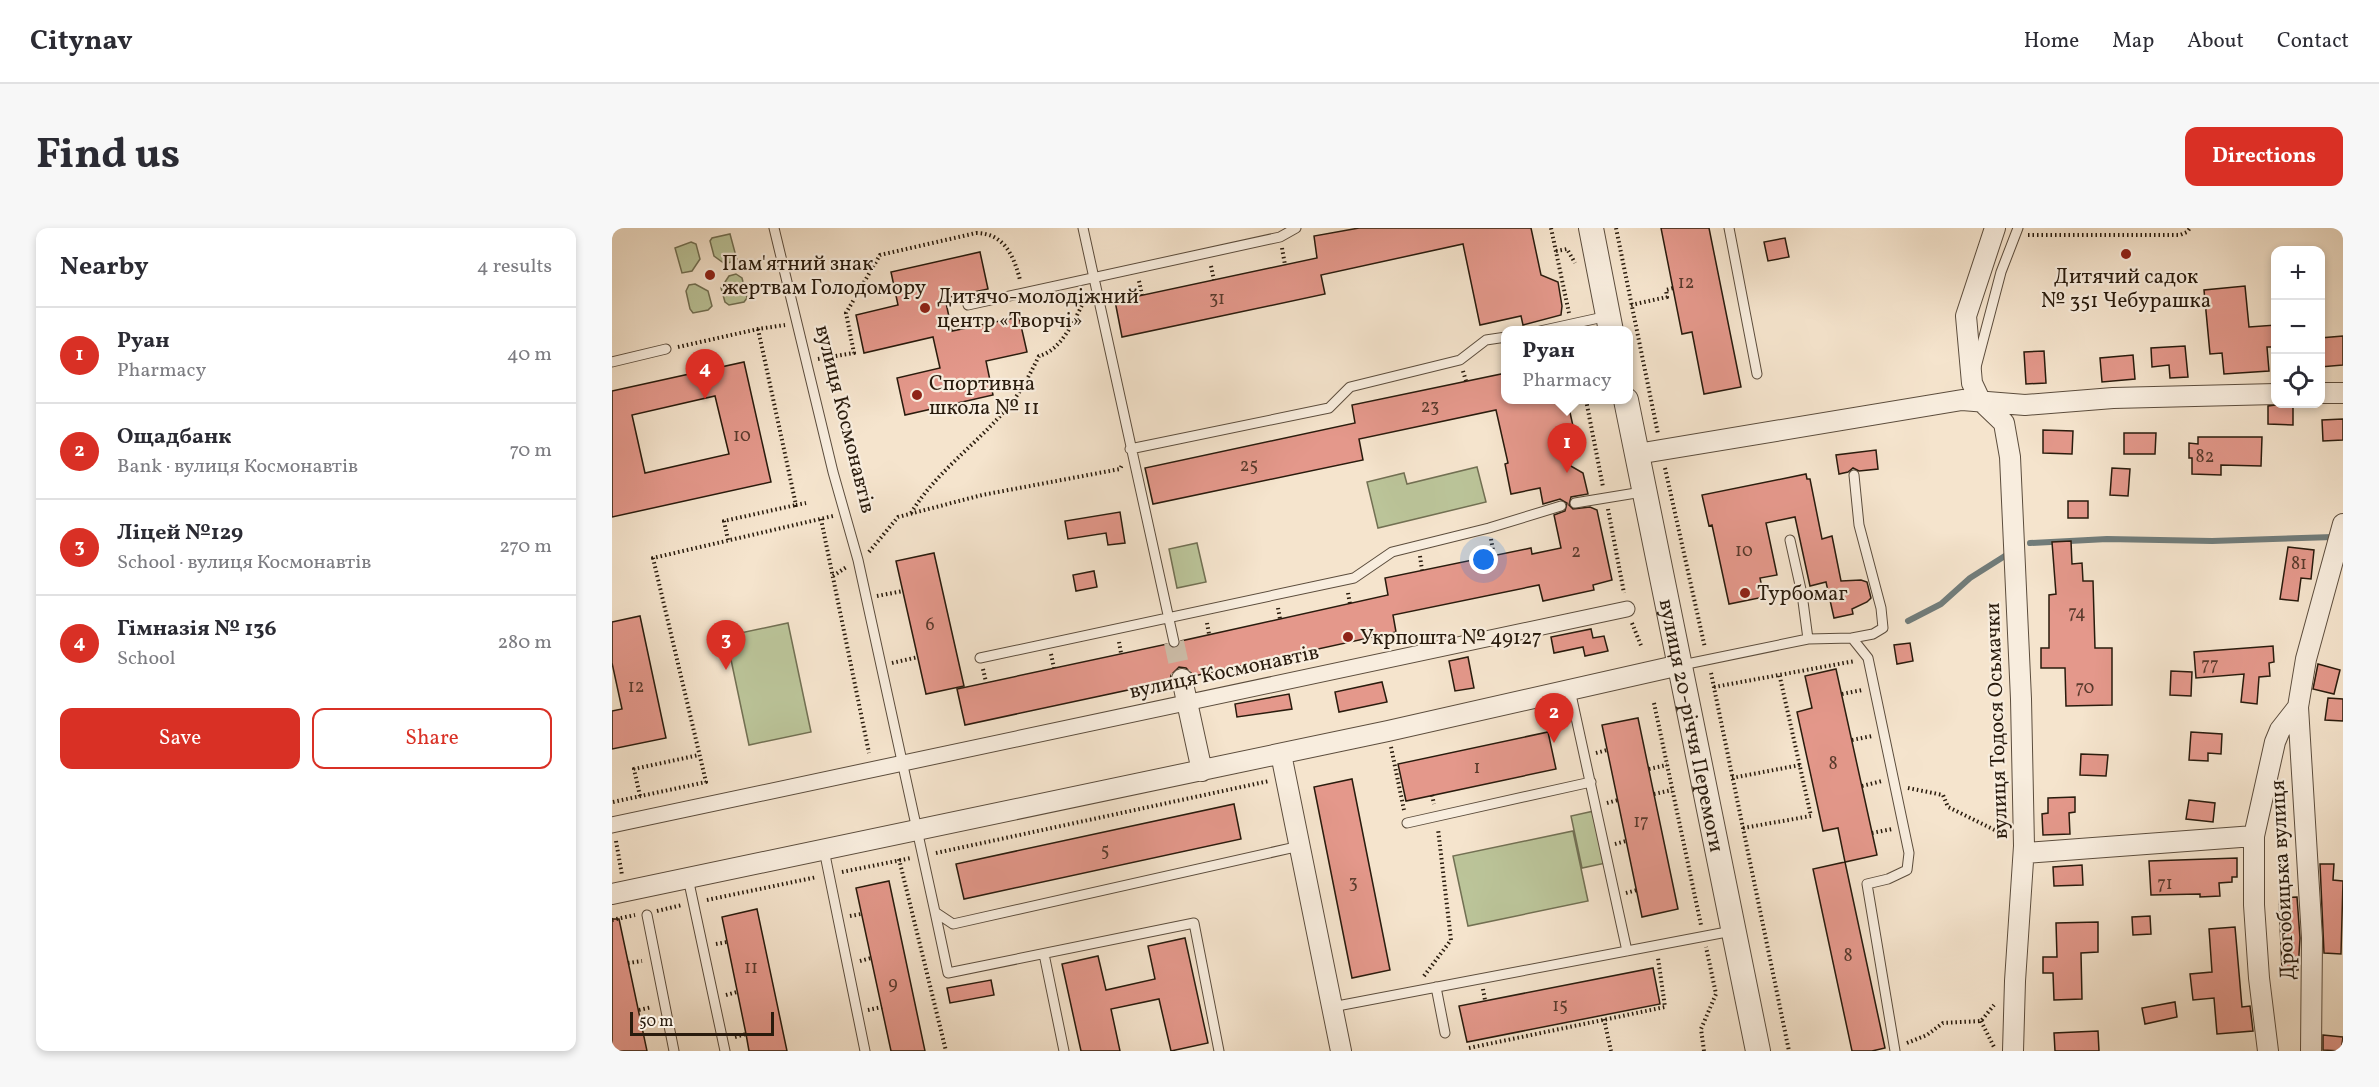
<!DOCTYPE html>
<html lang="en">
<head>
<meta charset="utf-8">
<style>
  :root { --surface:#fff; --page:#f7f7f7; --text:#2b2b33; --muted:#7c7c81; --line:#e1e1e2; --accent:#d93025 }
  body { margin:0; font-family:Vollkorn,serif; background:var(--page); color:var(--text) }
  .controls { position:absolute; right:18px; top:18px; display:grid; overflow:hidden; border-radius:12px; box-shadow:0 3px 9px #0003 }
  .controls button { width:54px; height:54px; display:grid; place-items:center; padding:0; border:0; border-bottom:2px solid var(--line); background:var(--surface); color:var(--text); font:30px sans-serif }
  .scale { position:absolute; left:18px; bottom:15px; width:144px; box-sizing:border-box; padding-left:6px; border:3px solid #291b0d; border-top:0; font-size:16px; line-height:21px; white-space:nowrap; color:#291b0d; -webkit-text-stroke:4px #f8edde; paint-order:stroke }
  .you { position:absolute; left:872px; top:332px; width:21px; height:21px; margin:-15px; border:4px solid #fff; border-radius:50%; background:#1a73e8; box-shadow:0 0 0 9px #1a73e833 }
  .badge { display:grid; place-items:center; width:39px; height:39px; border-radius:50%; background:var(--accent); color:#fff; font-size:20px; font-weight:700 }
  .pin { position:absolute; translate:-50% -50px; filter:drop-shadow(0 2px 3px #0008) }
  .pin::after { content:''; position:absolute; top:32px; width:21px; height:18px; background:inherit; clip-path:polygon(0 0,100% 0,50% 100%) }
  .popup { position:absolute; left:889px; top:98px; width:132px; height:78px; box-sizing:border-box; display:grid; place-content:center; border-radius:12px; background:var(--surface); filter:drop-shadow(0 2px 4px #0005); font-size:20px; white-space:nowrap; color:var(--muted) }
  .popup b { font-size:22px; color:var(--text) }
  .popup::after { content:''; position:absolute; left:50%; top:100%; margin-left:-12px; border:12px solid transparent; border-top-color:var(--surface) }
  .list { margin:0; padding:0; list-style:none }
  h2 { display:flex; justify-content:space-between; align-items:center; height:78px; margin:0; padding:0 24px; font-size:26px }
  h2 small { font-size:20px; font-weight:400; color:var(--muted) }
  .list li { display:grid; grid-template-columns:39px 1fr auto; gap:18px; align-items:center; box-sizing:border-box; height:96px; padding:0 24px; border-top:2px solid var(--line) }
  .list b { display:block; font-size:22px; white-space:nowrap }
  .list p { margin:0; font-size:20px; white-space:nowrap; color:var(--muted) }
  .list em { font-size:20px; font-style:normal; color:var(--muted) }
  .actions { display:flex; gap:12px; padding:18px 24px }
  .actions a { flex:1; padding:14px 0; border:2px solid var(--accent); border-radius:12px; text-align:center; font-size:21px; color:var(--accent) }
  .actions .main { background:var(--accent); color:#fff }
  .icon { flex:none; width:33px; height:33px; fill:none; stroke:currentColor; stroke-width:2; stroke-linecap:round; stroke-linejoin:round }
  .map { position:relative; flex:none; width:1731px; height:823px; overflow:hidden; border-radius:12px }
  header { display:flex; align-items:center; gap:36px; box-sizing:border-box; height:84px; padding:0 30px; background:var(--surface); border-bottom:2px solid var(--line) }
  header strong { font-size:28px }
  nav { display:flex; gap:33px; margin-inline-start:auto; font-size:21px }
  .intro { display:flex; align-items:center; justify-content:space-between; box-sizing:border-box; height:144px; padding:0 36px }
  h1 { margin:0; font-size:42px }
  .button { padding:15px 27px; border-radius:12px; background:var(--accent); color:#fff; font-size:21px; font-weight:700 }
  main { display:flex; gap:36px; padding:0 36px }
  aside { flex:1; background:var(--surface); border-radius:12px; box-shadow:0 3px 9px #0003 }
  .map>svg:first-child { display:block }
  .green { fill:#bbc499; stroke:#727053; stroke-width:1.5 }
  .lines { fill:none; stroke-linecap:round; stroke-linejoin:round }
  .stream { stroke:#717c7a; stroke-width:6 }
  .building { fill:#e4988b; stroke:#291b0d; stroke-width:1.5; fill-rule:evenodd }
  .minor-tunnel { stroke:#ccbca7; stroke-width:20; stroke-dasharray:20 10; stroke-linecap:butt }
  .service-casing { stroke:#5c4d3d; stroke-width:11 }
  .pedestrian-casing { stroke:#5c4d3d; stroke-width:17 }
  .minor-casing { stroke:#5c4d3d; stroke-width:22 }
  .tertiary-casing { stroke:#5c4d3d; stroke-width:26 }
  .path { stroke:#291b0d; stroke-width:4; stroke-dasharray:1.5 3; stroke-linecap:butt }
  .service { stroke:#f8edde; stroke-width:9 }
  .pedestrian { stroke:#f8edde; stroke-width:15 }
  .minor { stroke:#f8edde; stroke-width:20 }
  .tertiary { stroke:#f8edde; stroke-width:24 }
  .poi-dot { fill:#8f2418; stroke:#f8edde; stroke-width:2 }
  .labels { text-anchor:middle; stroke-width:4.5; stroke-linejoin:round; paint-order:stroke }
  .number-label { font-size:18px; fill:#583a2c }
  .poi-label { font-size:21px; fill:#291b0d; stroke:#f8edde; text-anchor:start }
  .street-label { font-size:21px; fill:#291b0d; stroke:#f8edde }
</style>
</head>
<body>
<header>
<strong>Citynav</strong>
<nav><a>Home</a><a>Map</a><a>About</a><a>Contact</a></nav>
</header>
<div class="intro"><h1>Find us</h1><a class="button">Directions</a></div>
<main>
<aside>
<h2>Nearby<small>4 results</small></h2>
<ul class="list">
<li><span class="badge">1</span><div><b>Руан</b><p>Pharmacy</p></div><em>40 m</em></li>
<li><span class="badge">2</span><div><b>Ощадбанк</b><p>Bank · вулиця Космонавтів</p></div><em>70 m</em></li>
<li><span class="badge">3</span><div><b>Ліцей №129</b><p>School · вулиця Космонавтів</p></div><em>270 m</em></li>
<li><span class="badge">4</span><div><b>Гімназія № 136</b><p>School</p></div><em>280 m</em></li>
</ul>
<div class="actions"><a class="main">Save</a><a>Share</a></div>
</aside>
<div class="map">
<svg width="1731" height="823" viewBox="0 0 1731 823">
  <rect width="100%" height="100%" fill="#f5e4cd"/>
  <filter id="stains"><feTurbulence type="fractalNoise" baseFrequency=".00333" numOctaves="4"/><feColorMatrix values="0 0 0 0 .2 0 0 0 0 .09 0 0 0 0 .02 0 0 0 .5 -.17"/></filter>
  <radialGradient id="worn" r=".72"><stop offset=".6" stop-color="#630" stop-opacity="0"/><stop offset="1" stop-color="#630" stop-opacity=".3"/></radialGradient>
  <!-- green -->
  <path class="green" d="M 118,6 L 125,32 L 113,36 L 102,28 L 98,13 L 100,10 Z
    M 79,14 L 84,16 L 88,31 L 80,43 L 70,45 L 63,20 Z
    M 124,46 L 130,50 L 135,70 L 132,74 L 117,77 L 113,74 L 109,60 L 117,48 Z
    M 83,56 L 96,63 L 100,78 L 96,82 L 81,85 L 78,81 L 74,63 L 77,57 Z
    M 865,239 L 874,274 L 766,300 L 755,254 L 792,245 L 795,256 Z
    M 585,315 L 594,354 L 565,360 L 557,321 Z
    M 176,395 L 199,504 L 137,517 L 114,408 Z
    M 982,583 L 994,635 L 970,640 L 959,588 Z
    M 961,603 L 976,673 L 856,698 L 841,628 Z"/>
  <g class="lines">
    <!-- stream -->
    <path class="stream" d="M 1418,315 L 1495,311 L 1600,313 L 1721,309
      M 1296,393 L 1329,376 L 1358,350 L 1396,326"/>
  </g>
  <!-- building -->
  <path class="building" d="M 747,0 L 919,0 L 929,47 L 946,54 L 950,78 L 949,87 L 911,97 L 909,88 L 868,97 L 851,16 L 709,47 L 713,66 L 510,109 L 503,73 L 705,30 L 702,8 Z
    M 1049,0 L 1097,0 L 1129,159 L 1092,166 L 1080,104 L 1070,106 Z
    M 1173,10 L 1177,29 L 1156,33 L 1152,14 Z
    M 368,24 L 376,61 L 333,70 L 340,103 L 407,89 L 415,124 L 374,133 L 381,167 L 293,187 L 285,150 L 328,140 L 321,109 L 252,125 L 244,87 L 286,77 L 279,44 Z
    M 1633,58 L 1637,99 L 1664,97 L 1664,119 L 1655,119 L 1657,143 L 1612,146 L 1610,125 L 1598,126 L 1592,62 Z
    M 1731,108 L 1731,137 L 1708,139 L 1708,110 Z
    M 1573,118 L 1576,149 L 1558,150 L 1557,137 L 1540,139 L 1539,120 Z
    M 1432,123 L 1434,155 L 1414,156 L 1412,124 Z
    M 1521,127 L 1523,151 L 1490,154 L 1488,130 Z
    M 132,134 L 159,254 L 0,289 L 0,163 ZM 103,168 L 117,226 L 33,245 L 20,187 Z
    M 894,145 L 894,171 L 955,171 L 963,207 L 951,214 L 957,237 L 971,245 L 976,266 L 959,269 L 957,277 L 961,281 L 978,279 L 985,282 L 1000,352 L 981,357 L 982,362 L 931,373 L 927,357 L 781,387 L 784,404 L 582,448 L 574,440 L 567,439 L 559,447 L 558,453 L 353,497 L 345,461 L 555,416 L 559,420 L 564,420 L 568,417 L 569,413 L 776,367 L 773,350 L 919,320 L 920,326 L 949,320 L 942,287 L 953,283 L 955,275 L 948,271 L 931,276 L 928,260 L 899,266 L 893,236 L 896,235 L 884,182 L 747,211 L 751,232 L 541,276 L 533,240 L 743,195 L 740,177 Z
    M 1671,176 L 1681,176 L 1681,197 L 1656,196 L 1656,178 Z
    M 1731,191 L 1731,212 L 1711,213 L 1710,192 Z
    M 1431,202 L 1461,203 L 1460,226 L 1431,225 Z
    M 1512,205 L 1544,205 L 1543,226 L 1512,226 Z
    M 1586,209 L 1650,209 L 1649,238 L 1609,237 L 1609,247 L 1580,246 L 1580,230 L 1577,230 L 1577,215 L 1586,216 Z
    M 1264,222 L 1266,241 L 1247,243 L 1241,240 L 1236,244 L 1227,246 L 1224,227 Z
    M 1500,240 L 1518,241 L 1516,268 L 1498,267 Z
    M 1194,246 L 1195,251 L 1198,251 L 1210,311 L 1220,308 L 1229,353 L 1249,352 L 1255,354 L 1259,370 L 1255,374 L 1240,381 L 1241,386 L 1222,390 L 1214,354 L 1198,358 L 1183,289 L 1154,295 L 1165,347 L 1148,350 L 1152,369 L 1117,376 L 1100,297 L 1097,298 L 1090,267 Z
    M 1456,273 L 1476,273 L 1476,290 L 1456,290 Z
    M 508,284 L 513,315 L 496,317 L 494,305 L 456,311 L 453,293 Z
    M 1459,313 L 1460,336 L 1470,335 L 1471,353 L 1481,353 L 1483,420 L 1500,420 L 1500,477 L 1454,478 L 1453,440 L 1429,440 L 1429,420 L 1437,420 L 1437,367 L 1444,366 L 1440,314 Z
    M 1676,319 L 1702,322 L 1699,351 L 1689,350 L 1686,373 L 1668,371 Z
    M 322,325 L 352,458 L 314,466 L 284,333 Z
    M 482,343 L 485,359 L 464,363 L 461,347 Z
    M 28,388 L 54,510 L 0,521 L 0,483 L 10,481 L 0,435 L 0,394 Z
    M 979,401 L 981,410 L 992,408 L 996,423 L 973,428 L 971,419 L 942,425 L 939,409 Z
    M 1298,415 L 1301,433 L 1285,436 L 1282,417 Z
    M 1661,418 L 1662,434 L 1657,435 L 1658,448 L 1647,449 L 1645,476 L 1629,474 L 1632,446 L 1584,450 L 1582,424 Z
    M 856,429 L 862,460 L 843,463 L 837,433 Z
    M 1706,436 L 1728,442 L 1722,466 L 1701,461 Z
    M 1224,441 L 1265,627 L 1233,634 L 1226,600 L 1211,603 L 1185,484 L 1200,480 L 1193,448 Z
    M 1559,443 L 1580,444 L 1579,468 L 1558,467 Z
    M 770,454 L 775,474 L 727,484 L 723,464 Z
    M 677,466 L 680,481 L 625,489 L 623,476 Z
    M 1716,470 L 1731,471 L 1731,493 L 1713,492 Z
    M 1026,490 L 1066,681 L 1030,689 L 990,497 Z
    M 936,504 L 944,541 L 794,573 L 786,536 Z
    M 1579,504 L 1610,506 L 1609,526 L 1596,525 L 1596,533 L 1577,532 Z
    M 1469,526 L 1496,527 L 1494,548 L 1468,547 Z
    M 740,551 L 778,742 L 740,750 L 702,559 Z
    M 1463,569 L 1463,584 L 1457,585 L 1458,606 L 1431,607 L 1430,586 L 1436,585 L 1436,570 Z
    M 1577,572 L 1603,575 L 1601,594 L 1574,591 Z
    M 622,576 L 629,611 L 352,671 L 344,636 Z
    M 1625,630 L 1625,649 L 1620,649 L 1620,654 L 1607,655 L 1608,668 L 1588,669 L 1588,666 L 1539,667 L 1537,633 Z
    M 1233,634 L 1273,820 L 1260,823 L 1240,823 L 1201,641 Z
    M 1708,636 L 1722,636 L 1721,652 L 1731,653 L 1729,726 L 1712,725 Z
    M 1470,637 L 1471,657 L 1442,658 L 1441,639 Z
    M 277,653 L 313,823 L 279,823 L 244,660 Z
    M 1685,669 L 1688,710 L 1686,742 L 1670,742 L 1667,670 Z
    M 145,681 L 175,823 L 137,823 L 134,806 L 110,689 Z
    M 1538,688 L 1539,706 L 1521,707 L 1520,689 Z
    M 0,691 L 7,691 L 35,823 L 0,823 Z
    M 1486,694 L 1486,724 L 1469,725 L 1470,771 L 1442,772 L 1441,745 L 1431,745 L 1431,729 L 1445,729 L 1444,695 Z
    M 1623,699 L 1630,779 L 1638,778 L 1641,803 L 1605,806 L 1602,770 L 1581,772 L 1578,746 L 1600,744 L 1597,701 Z
    M 573,710 L 596,815 L 559,823 L 547,771 L 499,781 L 508,823 L 469,823 L 450,736 L 486,728 L 494,762 L 543,751 L 536,718 Z
    M 1041,740 L 1048,776 L 855,814 L 847,778 Z
    M 379,752 L 382,767 L 338,775 L 335,760 Z
    M 1563,774 L 1565,789 L 1533,796 L 1530,780 Z
    M 1486,803 L 1487,823 L 1443,823 L 1442,805 Z
    M 1711,807 L 1731,809 L 1729,823 L 1711,822 Z"/>
  <g class="lines">
    <!-- minor-tunnel -->
    <path class="minor-tunnel" d="M 562,414 L 570,451"/>
    <!-- service casing -->
    <g class="service-casing">
      <path id="service" d="M 162,0 L 221,244 L 246,332 L 323,684 L 341,696 L 688,618
        M 471,0 L 562,414
        M 1117,0 L 1145,146
        M 356,77 L 668,9 L 684,0
        M 928,103 L 996,88
        M 0,134 L 54,121
        M 1364,139 L 1389,44 L 1406,0
        M 518,221 L 717,180 L 738,159 L 848,132 L 874,112 L 894,109
        M 963,275 L 1030,264
        M 1178,312 L 1190,366 L 1196,411
        M 1240,410 L 1261,406 L 1271,400 L 1269,380 L 1247,297 L 1242,247
        M 368,430 L 742,350 L 780,324 L 877,300 L 949,278
        M 1070,437 L 1196,411 L 1240,410 L 1256,430 L 1297,625 L 1295,642 L 1276,651 L 1255,656 L 1283,823
        M 958,462 L 1015,723
        M 795,595 L 979,554
        M 212,622 L 253,823
        M 76,650 L 113,823
        M 323,684 L 336,745 L 582,695 L 607,823
        M 35,687 L 62,823
        M 432,726 L 452,823
        M 824,759 L 833,805
        M 720,779 L 1120,703"/>
    </g>
    <!-- pedestrian casing -->
    <g class="pedestrian-casing">
      <path id="pedestrian" d="M 0,597 L 1015,381"/>
    </g>
    <!-- minor casing -->
    <g class="minor-casing">
      <path id="minor" d="M 1383,0 L 1354,88 L 1360,155 L 1368,172 L 1392,195 L 1398,229 L 1409,471 L 1412,618 L 1403,753 L 1401,823
        M 1708,165 L 1731,165
        M 1025,226 L 1350,172 L 1413,177 L 1501,170 L 1664,166
        M 570,451 L 590,543
        M 669,526 L 729,823
        M 1412,625 L 1642,608
        M 0,666 L 776,503 L 1068,437
        M 1656,823 L 1647,750 L 1642,677 L 1642,608 L 1663,514 L 1668,502 L 1686,479
        M 1699,823 L 1700,710 L 1686,479 L 1694,431 L 1731,296"/>
    </g>
    <!-- tertiary casing -->
    <g class="tertiary-casing">
      <g id="tertiary">
        <path d="M 979,0 L 999,103"/>
        <path id="s1" d="M 1014,172 L 1146,823"/>
      </g>
    </g>
    <!-- path -->
    <path class="path" d="M 939,0 L 957,85
      M 1004,0 L 1046,206
      M 1416,7 L 1568,7 L 1575,4 L 1578,0
      M 670,20 L 673,37
      M 944,23 L 955,21 L 963,35
      M 599,38 L 602,52
      M 527,53 L 530,67
      M 1019,77 L 1055,69 L 1054,62 L 1061,60
      M 146,101 L 184,277 L 194,275
      M 66,119 L 146,101 L 173,97
      M 206,131 L 242,125 L 234,85 L 268,27 L 364,5 C 392,5 402,28 408,52
      M 851,143 L 854,153
      M 974,172 L 991,259
      M 1053,240 L 1093,420
      M 996,281 L 1012,365
      M 299,285 C 324,244 365,216 396,179 C 409,164 418,146 427,128 C 450,122 463,91 473,71
      M 209,291 L 257,525
      M 879,311 L 882,328
      M 116,312 L 112,293 L 184,277
      M 257,324 L 286,289 L 370,267 L 508,241 L 510,237
      M 808,328 L 810,342
      M 221,348 L 236,338
      M 736,365 L 738,376
      M 265,368 L 291,363
      M 666,380 L 668,391
      M 595,395 L 597,406
      M 1020,395 L 1030,420
      M 507,414 L 509,425
      M 439,426 L 442,440
      M 280,435 L 306,429
      M 371,441 L 374,454
      M 1099,445 L 1177,823
      M 1102,459 L 1243,433
      M 1230,466 L 1250,462
      M 1042,475 L 1089,697
      M 1240,512 L 1260,508
      M 779,519 L 792,582
      M 984,525 L 995,522
      M 1037,541 L 1055,537
      M 1120,550 L 1188,537
      M 1250,558 L 1270,553
      M 1296,560 L 1331,567 L 1336,579 L 1393,607
      M 1042,566 L 1060,562
      M 820,567 L 822,576
      M 28,568 L 22,541 L 87,527
      M 1,574 L 94,554 L 41,330 L 221,288
      M 995,575 L 1006,572
      M 1131,600 L 1199,588 L 1167,445
      M 1260,605 L 1280,601
      M 4,613 L 10,647
      M 1003,616 L 1014,613
      M 324,625 L 657,553
      M 287,631 L 334,823
      M 230,644 L 299,630
      M 1014,665 L 1025,662
      M 95,672 L 205,649
      M 45,683 L 70,677
      M 238,688 L 249,686
      M 0,692 L 23,687
      M 104,716 L 115,714
      M 248,733 L 259,730
      M 16,735 L 30,733
      M 812,748 L 839,712 L 826,601
      M 871,761 L 873,772
      M 114,767 L 125,764
      M 27,782 L 40,779
      M 256,782 L 270,779
      M 992,791 L 999,823
      M 1369,793 L 1382,819
      M 123,809 L 134,806
      M 1295,815 L 1315,807 L 1331,795 L 1369,793 L 1382,777
      M 857,820 L 1053,779 L 1046,730
      M 1092,823 L 1089,801 L 1104,766 L 1094,719"/>
    <!-- service -->
    <use href="#service" class="service"/>
    <!-- pedestrian -->
    <use href="#pedestrian" class="pedestrian"/>
    <!-- minor -->
    <use href="#minor" class="minor"/>
    <!-- tertiary -->
    <use href="#tertiary" class="tertiary"/>
  </g>
  <!-- markers -->
  <g class="poi-dot">
    <circle cx="1514" cy="26" r="6"/>
    <circle cx="98" cy="47" r="6"/>
    <circle cx="313" cy="80" r="6"/>
    <circle cx="305" cy="167" r="6"/>
    <circle cx="1133" cy="365" r="6"/>
    <circle cx="736" cy="409" r="6"/>
  </g>
  <g class="labels">
    <!-- number labels -->
    <g class="number-label">
      <text x="1074" y="60">12</text>
      <text x="605" y="76">31</text>
      <text x="818" y="184">23</text>
      <text x="130" y="213">10</text>
      <text x="1593" y="234">82</text>
      <text x="637" y="243">25</text>
      <text x="1132" y="328">10</text>
      <text x="964" y="329">2</text>
      <text x="1687" y="341">81</text>
      <text x="1465" y="390">74</text>
      <text x="318" y="402">6</text>
      <text x="1598" y="442">77</text>
      <text x="24" y="464">12</text>
      <text x="1473" y="465">70</text>
      <text x="1221" y="541">8</text>
      <text x="865" y="545">1</text>
      <text x="1029" y="599">17</text>
      <text x="493" y="628">5</text>
      <text x="741" y="660">3</text>
      <text x="1553" y="661">71</text>
      <text x="1236" y="733">8</text>
      <text x="139" y="745">11</text>
      <text x="281" y="761">9</text>
      <text x="948" y="783">15</text>
    </g>
    <!-- poi labels -->
    <g class="poi-label">
      <text x="110" y="42">Пам'ятний знак<tspan x="110" dy="24">жертвам Голодомору</tspan></text>
      <text x="1514" y="55" text-anchor="middle">Дитячий садок<tspan x="1514" dy="24">№ 351 Чебурашка</tspan></text>
      <text x="325" y="75">Дитячо-молодіжний<tspan x="325" dy="24">центр «Творчі»</tspan></text>
      <text x="317" y="162">Спортивна<tspan x="317" dy="24">школа № 11</tspan></text>
      <text x="1145" y="372">Турбомаг</text>
      <text x="748" y="416">Укрпошта № 49127</text>
    </g>
    <!-- street labels -->
    <g class="street-label">
      <text transform="translate(234 191) rotate(76)" y="7">вулиця Космонавтів</text>
      <text transform="translate(612 443) rotate(-12)" y="7">вулиця Космонавтів</text>
      <text transform="translate(1384 493) rotate(-92)" y="7">вулиця Тодося Осьмачки</text>
      <text dy="7" stroke="none"><textPath href="#s1" startOffset="332">вулиця 20-річчя Перемоги</textPath></text>
      <text transform="translate(1670 652) rotate(-93)" y="7">Дрогобицька вулиця</text>
    </g>
  </g>
  <rect width="100%" height="100%" filter="url(#stains)"/>
  <rect width="100%" height="100%" fill="url(#worn)"/>
</svg>
<div class="controls">
<button>+</button>
<button>−</button>
<button><svg class="icon" aria-label="locate" viewBox="0 0 24 24"><circle cx="12" cy="12" r="6"/><path d="M12 2v4M12 18v4M2 12h4M18 12h4"/></svg></button>
</div>
<div class="scale">50 m</div>
<div class="you"></div>
<div class="pin badge" style="left:955px;top:245px">1</div>
<div class="popup"><b>Руан</b>Pharmacy</div>
<div class="pin badge" style="left:942px;top:515px">2</div>
<div class="pin badge" style="left:114px;top:442px">3</div>
<div class="pin badge" style="left:93px;top:171px">4</div>
</div>
</main>
</body>
</html>
